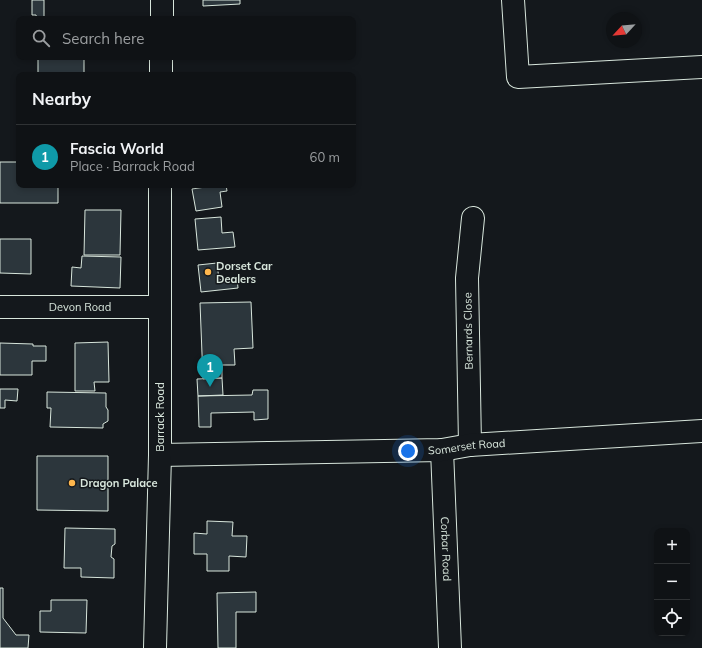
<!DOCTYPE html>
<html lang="en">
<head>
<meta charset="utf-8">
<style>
  :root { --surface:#0f1215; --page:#1d2022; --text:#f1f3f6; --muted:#9b9ea0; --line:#2f3234; --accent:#1a73e8 }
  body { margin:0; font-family:Mulish,sans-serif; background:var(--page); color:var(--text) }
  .controls { position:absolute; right:12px; bottom:12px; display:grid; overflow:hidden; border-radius:8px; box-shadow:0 2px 6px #0003 }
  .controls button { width:36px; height:36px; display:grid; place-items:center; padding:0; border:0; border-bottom:1px solid var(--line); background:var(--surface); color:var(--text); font:20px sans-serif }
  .compass { position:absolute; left:606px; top:12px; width:36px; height:36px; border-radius:50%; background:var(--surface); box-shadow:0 2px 6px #0003; rotate:244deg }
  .you { position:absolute; left:408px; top:451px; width:14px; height:14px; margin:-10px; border:3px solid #fff; border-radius:50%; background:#1a73e8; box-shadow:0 0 0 6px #1a73e833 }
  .badge { display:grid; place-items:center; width:26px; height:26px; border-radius:50%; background:var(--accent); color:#fff; font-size:13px; font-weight:700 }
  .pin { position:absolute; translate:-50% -33px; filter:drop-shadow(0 1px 2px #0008) }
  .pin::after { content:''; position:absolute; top:21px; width:14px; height:12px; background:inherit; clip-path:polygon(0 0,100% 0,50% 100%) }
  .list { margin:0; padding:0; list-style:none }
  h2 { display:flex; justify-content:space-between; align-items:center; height:52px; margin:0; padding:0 16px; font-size:17px }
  h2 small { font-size:13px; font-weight:400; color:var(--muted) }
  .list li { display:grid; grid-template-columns:26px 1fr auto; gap:12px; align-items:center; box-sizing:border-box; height:64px; padding:0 16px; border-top:1px solid var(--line) }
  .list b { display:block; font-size:15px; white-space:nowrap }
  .list p { margin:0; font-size:13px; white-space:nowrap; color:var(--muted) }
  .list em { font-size:13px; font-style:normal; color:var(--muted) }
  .icon { flex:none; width:22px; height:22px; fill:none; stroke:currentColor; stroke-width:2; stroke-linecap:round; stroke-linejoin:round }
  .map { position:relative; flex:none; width:702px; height:648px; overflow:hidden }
  .search { position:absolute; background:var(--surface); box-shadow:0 2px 6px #0003; left:16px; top:16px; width:340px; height:44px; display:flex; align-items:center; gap:10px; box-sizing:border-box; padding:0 14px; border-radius:8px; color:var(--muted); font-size:15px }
  .panel { position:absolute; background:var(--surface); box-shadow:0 2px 6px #0003; left:16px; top:72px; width:340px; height:116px; border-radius:8px }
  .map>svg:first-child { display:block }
  .building { fill:#2c363c; stroke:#d8e6dc }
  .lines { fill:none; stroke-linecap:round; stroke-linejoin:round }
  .street-casing { stroke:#d8e6dc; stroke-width:24 }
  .primary-casing { stroke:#d8e6dc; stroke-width:24 }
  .street { stroke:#14181c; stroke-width:22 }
  .primary { stroke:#14181c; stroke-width:22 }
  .poi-dot { fill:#ffb74d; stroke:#14181c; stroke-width:1.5 }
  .labels { text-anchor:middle; stroke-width:3; stroke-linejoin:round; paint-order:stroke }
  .poi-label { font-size:11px; font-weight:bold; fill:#d8e6dc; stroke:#14181c; text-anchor:start }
  .street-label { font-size:11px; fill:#d8e6dc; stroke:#14181c }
</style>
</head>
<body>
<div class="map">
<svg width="702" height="648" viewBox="0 0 702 648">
  <rect width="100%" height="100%" fill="#14181c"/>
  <!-- building -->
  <path class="building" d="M 32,0 L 44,0 L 44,19 L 37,19 L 36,15 L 32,15 Z
    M 203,0 L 240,0 L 240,4 L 203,6 Z
    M 38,57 L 84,57 L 84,75 L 38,75 Z
    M 0,162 L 19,162 L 19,185 L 96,185 L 96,187 L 58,187 L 58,203 L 0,203 Z
    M 219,185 L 226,185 L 227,191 L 220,192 L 222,207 L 196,211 L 192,189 Z
    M 85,210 L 121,210 L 120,255 L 84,255 Z
    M 221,217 L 222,233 L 233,232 L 235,247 L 198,250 L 195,219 Z
    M 0,239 L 31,239 L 31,274 L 0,273 Z
    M 82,256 L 121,257 L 120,288 L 71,286 L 72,267 L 81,268 Z
    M 217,263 L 219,280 L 237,278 L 238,288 L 201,292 L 198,265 Z
    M 251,302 L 253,348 L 234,349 L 235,365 L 222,365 L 222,378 L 203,379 L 200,303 Z
    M 108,342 L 109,382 L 94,382 L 95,391 L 75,391 L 75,343 Z
    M 0,343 L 33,344 L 33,346 L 46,346 L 46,361 L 32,361 L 32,375 L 0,375 Z
    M 222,378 L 223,395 L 198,396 L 197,379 Z
    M 0,389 L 18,389 L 17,401 L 5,400 L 5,408 L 0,408 Z
    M 253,390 L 268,390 L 268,419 L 254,420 L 254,412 L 211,413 L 211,427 L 199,427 L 198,396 L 252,395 Z
    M 47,392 L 106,393 L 106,407 L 108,410 L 108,421 L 103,424 L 103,428 L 50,427 L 51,408 L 47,408 Z
    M 37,456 L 108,456 L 108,511 L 37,510 Z
    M 207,521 L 233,522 L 232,536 L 247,536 L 246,557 L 229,556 L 229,571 L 207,571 L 207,554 L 194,554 L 194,533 L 207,534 Z
    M 65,528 L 115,529 L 115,544 L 112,546 L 111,557 L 114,559 L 114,578 L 81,577 L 81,568 L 64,568 Z
    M 0,588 L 3,588 L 3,618 L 16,635 L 29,635 L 28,648 L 0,648 Z
    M 256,592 L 256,612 L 236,612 L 236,648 L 218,648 L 217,593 Z
    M 51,600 L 87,600 L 86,633 L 40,632 L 40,611 L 51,611 Z"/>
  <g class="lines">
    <!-- street casing -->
    <g class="street-casing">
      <g id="street">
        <path d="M 513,0 L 518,77 L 702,67"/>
        <path id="s1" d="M 0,307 L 160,307"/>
        <path d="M 470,445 L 467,278 L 473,218"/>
        <path id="s2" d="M 442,450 L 450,648"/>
        <path id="s3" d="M 160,455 L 442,450 L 470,445 L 702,431"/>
      </g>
    </g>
    <!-- primary casing -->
    <g class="primary-casing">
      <path id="primary" d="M 162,19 L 162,0
        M 161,75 L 161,57
        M 155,648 L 160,455 L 160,185"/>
    </g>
    <!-- street -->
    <use href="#street" class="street"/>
    <!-- primary -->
    <use href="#primary" class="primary"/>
  </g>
  <!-- markers -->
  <g class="poi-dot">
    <circle cx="208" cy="272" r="4"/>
    <circle cx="72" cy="483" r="4"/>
  </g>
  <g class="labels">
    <!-- poi labels -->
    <g class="poi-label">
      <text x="216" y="270">Dorset Car<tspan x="216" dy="13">Dealers</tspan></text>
      <text x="80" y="487">Dragon Palace</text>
    </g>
    <!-- street labels -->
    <g class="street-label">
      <text dy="4" stroke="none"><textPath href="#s1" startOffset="80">Devon Road</textPath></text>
      <text transform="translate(468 331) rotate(-91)" y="4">Bernards Close</text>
      <text transform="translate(160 417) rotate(-90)" y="4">Barrack Road</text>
      <text dy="4" stroke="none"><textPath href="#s3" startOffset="307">Somerset Road</textPath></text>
      <text dy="4" stroke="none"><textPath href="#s2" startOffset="99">Corbar Road</textPath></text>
    </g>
  </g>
</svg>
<div class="controls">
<button>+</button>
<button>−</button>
<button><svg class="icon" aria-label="locate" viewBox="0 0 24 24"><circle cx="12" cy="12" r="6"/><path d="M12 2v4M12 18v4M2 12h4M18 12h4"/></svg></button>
</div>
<svg class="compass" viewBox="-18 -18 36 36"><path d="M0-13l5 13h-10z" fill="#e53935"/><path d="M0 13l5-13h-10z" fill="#9b9ea0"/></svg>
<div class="you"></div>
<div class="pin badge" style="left:210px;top:387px;background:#0f9aa8">1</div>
<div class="search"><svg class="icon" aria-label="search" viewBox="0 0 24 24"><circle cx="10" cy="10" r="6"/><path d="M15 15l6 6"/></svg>Search here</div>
<section class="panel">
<h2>Nearby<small></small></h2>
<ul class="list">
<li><span class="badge" style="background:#0f9aa8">1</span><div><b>Fascia World</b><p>Place · Barrack Road</p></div><em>60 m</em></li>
</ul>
</section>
</div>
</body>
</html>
